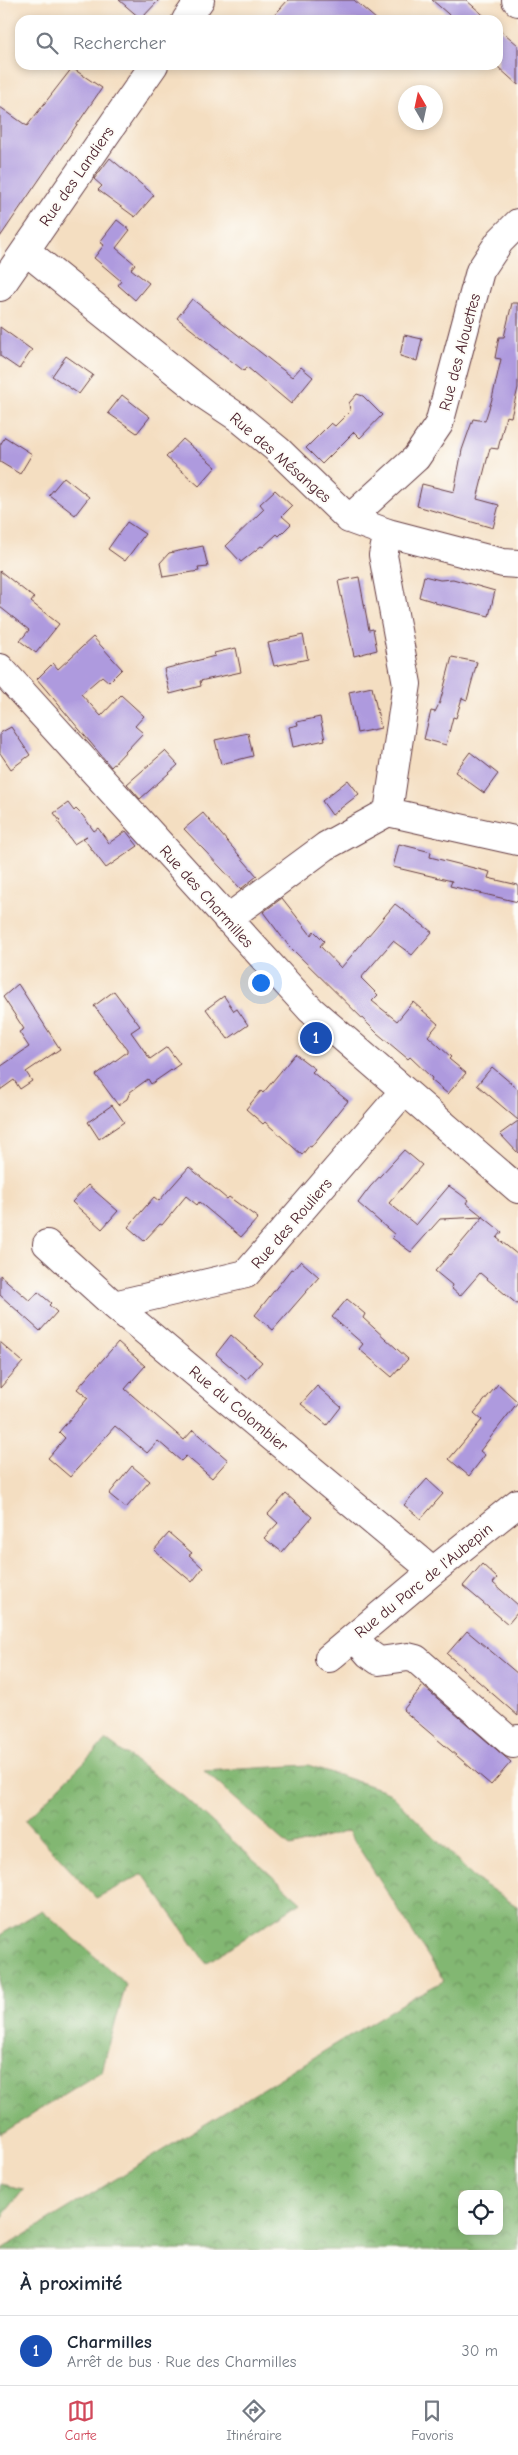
<!DOCTYPE html>
<html lang="fr">
<head>
<meta charset="utf-8">
<style>
  :root { --surface:#fff; --page:#f2f2f3; --text:#1f2937; --muted:#747a83; --line:#e0e1e3; --accent:#d1495b }
  body { margin:0; font-family:"Comic Neue",sans-serif; background:var(--page); color:var(--text) }
  .controls { position:absolute; right:15px; bottom:15px; display:grid; overflow:hidden; border-radius:10px; box-shadow:0 2px 8px #0003 }
  .controls button { width:45px; height:45px; display:grid; place-items:center; padding:0; border:0; border-bottom:1px solid var(--line); background:var(--surface); color:var(--text); font:25px sans-serif }
  .compass { position:absolute; left:398px; top:85px; width:45px; height:45px; border-radius:50%; background:var(--surface); box-shadow:0 2px 8px #0003; rotate:351deg }
  .you { position:absolute; left:260px; top:982px; width:18px; height:18px; margin:-12px; border:4px solid #fff; border-radius:50%; background:#1a73e8; box-shadow:0 0 0 8px #1a73e833 }
  .badge { display:grid; place-items:center; width:32px; height:32px; border-radius:50%; background:var(--accent); color:#fff; font-size:16px; font-weight:700 }
  .pin { position:absolute; translate:-50% -50%; border:2px solid #fff; box-shadow:0 1px 5px #0006 }
  .list { margin:0; padding:0; list-style:none }
  h2 { display:flex; justify-content:space-between; align-items:center; height:65px; margin:0; padding:0 20px; font-size:21px }
  h2 small { font-size:16px; font-weight:400; color:var(--muted) }
  .list li { display:grid; grid-template-columns:32px 1fr auto; gap:15px; align-items:center; box-sizing:border-box; height:70px; padding:0 20px; border-top:1px solid var(--line) }
  .list b { display:block; font-size:19px; white-space:nowrap }
  .list p { margin:0; font-size:16px; white-space:nowrap; color:var(--muted) }
  .list em { font-size:16px; font-style:normal; color:var(--muted) }
  .icon { flex:none; width:28px; height:28px; fill:none; stroke:currentColor; stroke-width:2; stroke-linecap:round; stroke-linejoin:round }
  .map { position:relative; flex:none; width:518px; height:2250px; overflow:hidden }
  .search { position:absolute; background:var(--surface); box-shadow:0 2px 8px #0003; left:15px; right:15px; top:15px; height:55px; display:flex; align-items:center; gap:12px; box-sizing:border-box; padding:0 18px; border-radius:15px; color:var(--muted); font-size:19px }
  .sheet { height:135px; background:var(--surface) }
  nav { display:flex; justify-content:space-around; align-items:center; box-sizing:border-box; height:70px; border-top:1px solid var(--line); background:var(--surface); font-size:14px; color:var(--muted) }
  nav a { display:grid; justify-items:center; gap:2px }
  nav .on { color:var(--accent) }
  .map>svg:first-child { display:block }
  .forest { fill:url(#forest-crowns); stroke:#666b4e; fill-rule:evenodd }
  .building { fill:#ae9ade }
  .lines { fill:none; stroke-linecap:round; stroke-linejoin:round }
  .minor-casing { stroke:#643c42; stroke-width:30 }
  .minor { stroke:#fff; stroke-width:28 }
  .labels { text-anchor:middle; stroke-width:4; stroke-linejoin:round; paint-order:stroke }
  .street-label { font-size:16px; fill:#4a1f2b; stroke:#fdfcf7 }
</style>
</head>
<body>
<div class="map">
<svg width="518" height="2250" viewBox="0 0 518 2250">
  <defs>
    <pattern id="forest-crowns" width="20" height="18" patternUnits="userSpaceOnUse" patternTransform="scale(1.25)"><rect width="20" height="18" fill="#82b772"/><path d="M2 6a3 3 0 1 1 6 0M12 15a3 3 0 1 1 6 0" fill="none" stroke="#6c945e"/></pattern>
  </defs>
  <rect width="100%" height="100%" fill="#fdfcf7"/>
  <filter id="ink" filterUnits="userSpaceOnUse"><feTurbulence type="fractalNoise" baseFrequency=".02" numOctaves="2"/><feDisplacementMap in="SourceGraphic" scale="10" xChannelSelector="R" yChannelSelector="G"/><feConvolveMatrix kernelMatrix="1 2 1 2 8 2 1 2 1" color-interpolation-filters="sRGB"/></filter>
  <filter id="wash" filterUnits="userSpaceOnUse"><feTurbulence type="fractalNoise" baseFrequency=".0096" numOctaves="4" result="noise"/><feDisplacementMap in="SourceGraphic" scale="20" xChannelSelector="R" yChannelSelector="G"/><feGaussianBlur stdDeviation="1.12" result="paint"/><feColorMatrix in="noise" values="0 0 0 0 0 0 0 0 0 0 0 0 0 0 0 0 0 1.4 0 .05"/><feComposite in="paint" operator="in"/></filter>
  <g filter="url(#wash)">
    <rect width="100%" height="100%" fill="#f4dec1"/>
    <!-- forest -->
    <path class="forest" d="M 106,1740 L 184,1797 L 301,1902 L 206,1963 L 143,1874 L 96,1898 L 25,1821 Z
      M 308,1765 L 389,1792 L 473,1877 L 518,1907 L 518,2250 L 0,2250 L 411,1998 L 444,1981 L 348,1831 L 290,1847 L 204,1771 ZM 462,2194 L 499,2194 L 499,2231 L 462,2231 Z
      M 42,1910 L 126,1984 L 102,2071 L 0,2134 L 0,1935 Z
      M 0,2184 L 24,2189 L 0,2219 Z"/>
    <g id="blocks">
      <!-- building -->
      <path class="building" d="M 119,0 L 159,0 L 141,19 Z
        M 288,0 L 354,0 L 377,20 L 270,20 Z
        M 432,0 L 466,0 L 489,20 L 455,20 Z
        M 498,28 L 518,45 L 518,85 L 498,67 Z
        M 72,68 L 102,88 L 0,237 L 0,107 L 27,126 Z
        M 110,158 L 154,195 L 135,217 L 98,190 L 102,186 L 94,179 Z
        M 117,220 L 130,230 L 116,248 L 135,264 L 131,269 L 149,283 L 135,300 L 118,285 L 121,281 L 94,258 L 104,245 L 100,242 Z
        M 192,299 L 292,377 L 301,367 L 313,377 L 291,404 L 247,367 L 244,371 L 177,318 Z
        M 512,303 L 518,303 L 518,388 L 511,417 L 506,416 L 498,449 L 490,448 L 477,499 L 499,505 L 493,528 L 417,506 L 422,484 L 454,492 L 462,450 L 473,419 L 485,421 L 492,399 L 501,359 L 495,358 L 499,337 L 504,337 Z
        M 0,327 L 32,350 L 19,369 L 0,356 Z
        M 404,335 L 422,339 L 417,361 L 400,356 Z
        M 66,356 L 93,375 L 79,394 L 52,376 Z
        M 357,394 L 363,396 L 382,415 L 360,438 L 354,432 L 322,464 L 306,448 L 331,423 L 335,426 L 350,411 L 349,403 Z
        M 122,395 L 150,417 L 137,433 L 108,413 Z
        M 5,437 L 32,454 L 20,474 L 0,462 L 0,445 Z
        M 183,439 L 216,467 L 199,486 L 166,457 Z
        M 64,477 L 89,497 L 75,515 L 49,495 Z
        M 275,490 L 292,506 L 282,516 L 291,524 L 279,536 L 277,534 L 263,547 L 261,546 L 241,562 L 226,546 L 264,509 L 260,504 Z
        M 127,522 L 145,534 L 125,561 L 108,549 Z
        M 203,546 L 208,567 L 198,568 L 199,571 L 163,577 L 160,563 L 169,553 Z
        M 0,571 L 34,598 L 31,602 L 59,624 L 36,653 L 20,641 L 29,630 L 0,607 Z
        M 424,576 L 440,580 L 453,579 L 495,591 L 489,616 L 435,603 L 435,602 L 419,597 Z
        M 359,577 L 369,630 L 373,629 L 377,650 L 354,656 L 338,581 Z
        M 303,635 L 308,659 L 274,666 L 268,643 Z
        M 93,637 L 122,669 L 109,682 L 102,676 L 81,694 L 101,716 L 121,695 L 144,716 L 135,726 L 143,733 L 111,767 L 37,679 L 53,663 L 58,669 Z
        M 236,648 L 241,672 L 200,681 L 201,686 L 170,694 L 164,669 L 215,656 L 214,653 Z
        M 452,657 L 477,662 L 467,700 L 462,698 L 456,718 L 453,717 L 446,745 L 424,739 L 431,711 L 435,712 L 440,702 Z
        M 372,687 L 381,728 L 357,733 L 349,692 Z
        M 320,717 L 325,740 L 293,747 L 289,727 L 298,725 L 297,722 Z
        M 11,727 L 30,755 L 11,769 L 0,753 L 0,733 Z
        M 248,733 L 253,756 L 221,764 L 215,740 Z
        M 165,751 L 178,765 L 140,799 L 127,784 Z
        M 470,752 L 498,774 L 484,793 L 455,772 Z
        M 348,780 L 359,794 L 332,815 L 322,801 Z
        M 68,803 L 74,811 L 76,809 L 83,816 L 94,831 L 98,828 L 109,843 L 126,831 L 138,846 L 106,868 L 83,838 L 87,836 L 74,844 L 58,822 L 60,821 L 54,813 Z
        M 203,813 L 257,876 L 241,889 L 184,829 Z
        M 399,844 L 431,852 L 430,857 L 490,872 L 488,878 L 518,885 L 518,902 L 450,886 L 452,881 L 393,867 Z
        M 282,898 L 311,935 L 314,931 L 324,941 L 320,946 L 341,968 L 395,904 L 432,932 L 412,955 L 393,941 L 361,978 L 378,995 L 372,1001 L 397,1021 L 413,1002 L 438,1024 L 428,1036 L 451,1057 L 449,1059 L 466,1073 L 448,1094 L 431,1080 L 432,1078 L 410,1057 L 408,1059 L 377,1033 L 288,945 L 263,912 Z
        M 18,984 L 60,1049 L 26,1072 L 32,1081 L 20,1089 L 14,1080 L 0,1090 L 0,1067 L 29,1047 L 19,1032 L 24,1029 L 3,997 Z
        M 114,991 L 140,1026 L 131,1032 L 150,1059 L 167,1047 L 180,1064 L 151,1084 L 148,1079 L 130,1092 L 127,1099 L 118,1105 L 96,1075 L 127,1052 L 127,1049 L 94,1006 Z
        M 224,996 L 234,1011 L 237,1009 L 248,1025 L 228,1039 L 206,1009 Z
        M 295,1054 L 315,1069 L 312,1072 L 348,1101 L 311,1147 L 309,1146 L 302,1155 L 265,1122 L 263,1124 L 246,1109 L 261,1091 L 263,1093 Z
        M 492,1067 L 518,1089 L 518,1120 L 477,1085 Z
        M 112,1105 L 124,1122 L 99,1139 L 88,1122 Z
        M 518,1121 L 518,1153 L 500,1134 Z
        M 404,1150 L 422,1165 L 389,1203 L 416,1225 L 449,1186 L 459,1193 L 468,1200 L 466,1203 L 502,1232 L 497,1238 L 518,1255 L 518,1305 L 480,1273 L 460,1296 L 451,1288 L 452,1285 L 435,1271 L 450,1254 L 451,1255 L 483,1217 L 440,1219 L 411,1252 L 392,1238 L 395,1235 L 358,1203 L 370,1187 Z
        M 189,1167 L 227,1199 L 229,1197 L 258,1218 L 241,1237 L 199,1202 L 197,1205 L 186,1196 L 162,1225 L 160,1224 L 144,1241 L 128,1227 L 154,1197 L 159,1201 Z
        M 88,1185 L 118,1211 L 102,1229 L 72,1202 Z
        M 301,1261 L 319,1277 L 273,1330 L 255,1315 L 291,1269 L 293,1270 Z
        M 0,1275 L 30,1301 L 38,1292 L 51,1303 L 49,1305 L 57,1312 L 40,1331 L 0,1295 Z
        M 347,1299 L 365,1314 L 363,1318 L 408,1359 L 392,1377 L 359,1349 L 363,1344 L 332,1317 Z
        M 231,1335 L 262,1362 L 246,1380 L 216,1354 Z
        M 0,1342 L 23,1362 L 0,1388 Z
        M 118,1342 L 145,1366 L 125,1389 L 184,1440 L 193,1430 L 228,1460 L 212,1478 L 186,1456 L 181,1461 L 158,1441 L 147,1453 L 115,1426 L 70,1477 L 48,1458 L 65,1438 L 59,1432 L 88,1398 L 77,1389 Z
        M 498,1384 L 518,1402 L 480,1451 L 485,1455 L 469,1476 L 449,1459 L 482,1420 L 474,1413 Z
        M 317,1386 L 341,1407 L 327,1425 L 301,1404 Z
        M 132,1466 L 150,1481 L 126,1508 L 109,1494 Z
        M 427,1479 L 443,1494 L 421,1519 L 404,1505 Z
        M 286,1494 L 312,1517 L 282,1552 L 264,1538 L 278,1523 L 268,1514 Z
        M 169,1533 L 192,1553 L 189,1555 L 203,1568 L 192,1582 L 154,1550 Z
        M 482,1564 L 497,1578 L 493,1583 L 518,1605 L 518,1612 L 508,1624 L 463,1586 Z
        M 467,1631 L 518,1674 L 518,1716 L 447,1654 Z
        M 423,1686 L 511,1762 L 491,1785 L 403,1710 Z"/>
    </g>
  </g>
  <g filter="url(#ink)">
    <use href="#blocks" fill-opacity="0" stroke="#643c42" stroke-width="1"/>
    <g class="lines">
      <!-- minor casing -->
      <g class="minor-casing">
        <path id="minor" d="M 516,0 L 518,2
          M 186,20 L 200,0
          M 26,251 L 206,396 L 239,418 L 278,450 L 349,519 L 388,533 L 503,563 L 518,564
          M 0,287 L 154,65
          M 349,519 L 416,458 L 439,424 L 480,271 L 500,241 L 518,223
          M 388,533 L 383,555 L 407,684 L 388,812
          M 0,668 L 311,1010 L 518,1189
          M 388,812 L 518,841
          M 227,919 L 326,846 L 388,812
          M 47,1244 L 114,1305 L 433,1571
          M 114,1305 L 246,1274 L 404,1091
          M 354,1637 L 369,1654 L 379,1661 L 408,1657 L 416,1659 L 513,1744 L 518,1739
          M 329,1658 L 433,1571 L 518,1503"/>
      </g>
      <!-- minor -->
      <use href="#minor" class="minor"/>
    </g>
  </g>
  <g class="labels">
    <!-- street labels -->
    <g class="street-label">
      <text transform="translate(76 176) rotate(-55)" y="6">Rue des Landiers</text>
      <text transform="translate(459 352) rotate(-75)" y="6">Rue des Alouettes</text>
      <text transform="translate(281 457) rotate(41)" y="6">Rue des Mésanges</text>
      <text transform="translate(207 896) rotate(48)" y="6">Rue des Charmilles</text>
      <text transform="translate(291 1223) rotate(-49)" y="6">Rue des Rouliers</text>
      <text transform="translate(239 1408) rotate(40)" y="6">Rue du Colombier</text>
      <text transform="translate(423 1580) rotate(-39)" y="6">Rue du Parc de l'Aubepin</text>
    </g>
  </g>
</svg>
<div class="controls">
<button><svg class="icon" aria-label="locate" viewBox="0 0 24 24"><circle cx="12" cy="12" r="6"/><path d="M12 2v4M12 18v4M2 12h4M18 12h4"/></svg></button>
</div>
<svg class="compass" viewBox="-18 -18 36 36"><path d="M0-13l5 13h-10z" fill="#e53935"/><path d="M0 13l5-13h-10z" fill="#747a83"/></svg>
<div class="you"></div>
<div class="pin badge" style="left:316px;top:1038px;background:#1a4fb4">1</div>
<div class="search"><svg class="icon" aria-label="search" viewBox="0 0 24 24"><circle cx="10" cy="10" r="6"/><path d="M15 15l6 6"/></svg>Rechercher</div>
</div>
<section class="sheet">
<h2>À proximité<small></small></h2>
<ul class="list">
<li><span class="badge" style="background:#1a4fb4">1</span><div><b>Charmilles</b><p>Arrêt de bus · Rue des Charmilles</p></div><em>30 m</em></li>
</ul>
</section>
<nav>
<a class="on"><svg class="icon" aria-label="map" viewBox="0 0 24 24"><path d="M3 6l6-2 6 2 6-2v14l-6 2-6-2-6 2zM9 4v14M15 6v14"/></svg>Carte</a>
<a><svg class="icon" aria-label="directions" viewBox="0 0 24 24"><path d="M12 3l9 9-9 9-9-9zM9 14v-3h6M13 9l2 2-2 2"/></svg>Itinéraire</a>
<a><svg class="icon" aria-label="saved" viewBox="0 0 24 24"><path d="M7 4h10v16l-5-4-5 4z"/></svg>Favoris</a>
</nav>
</body>
</html>
